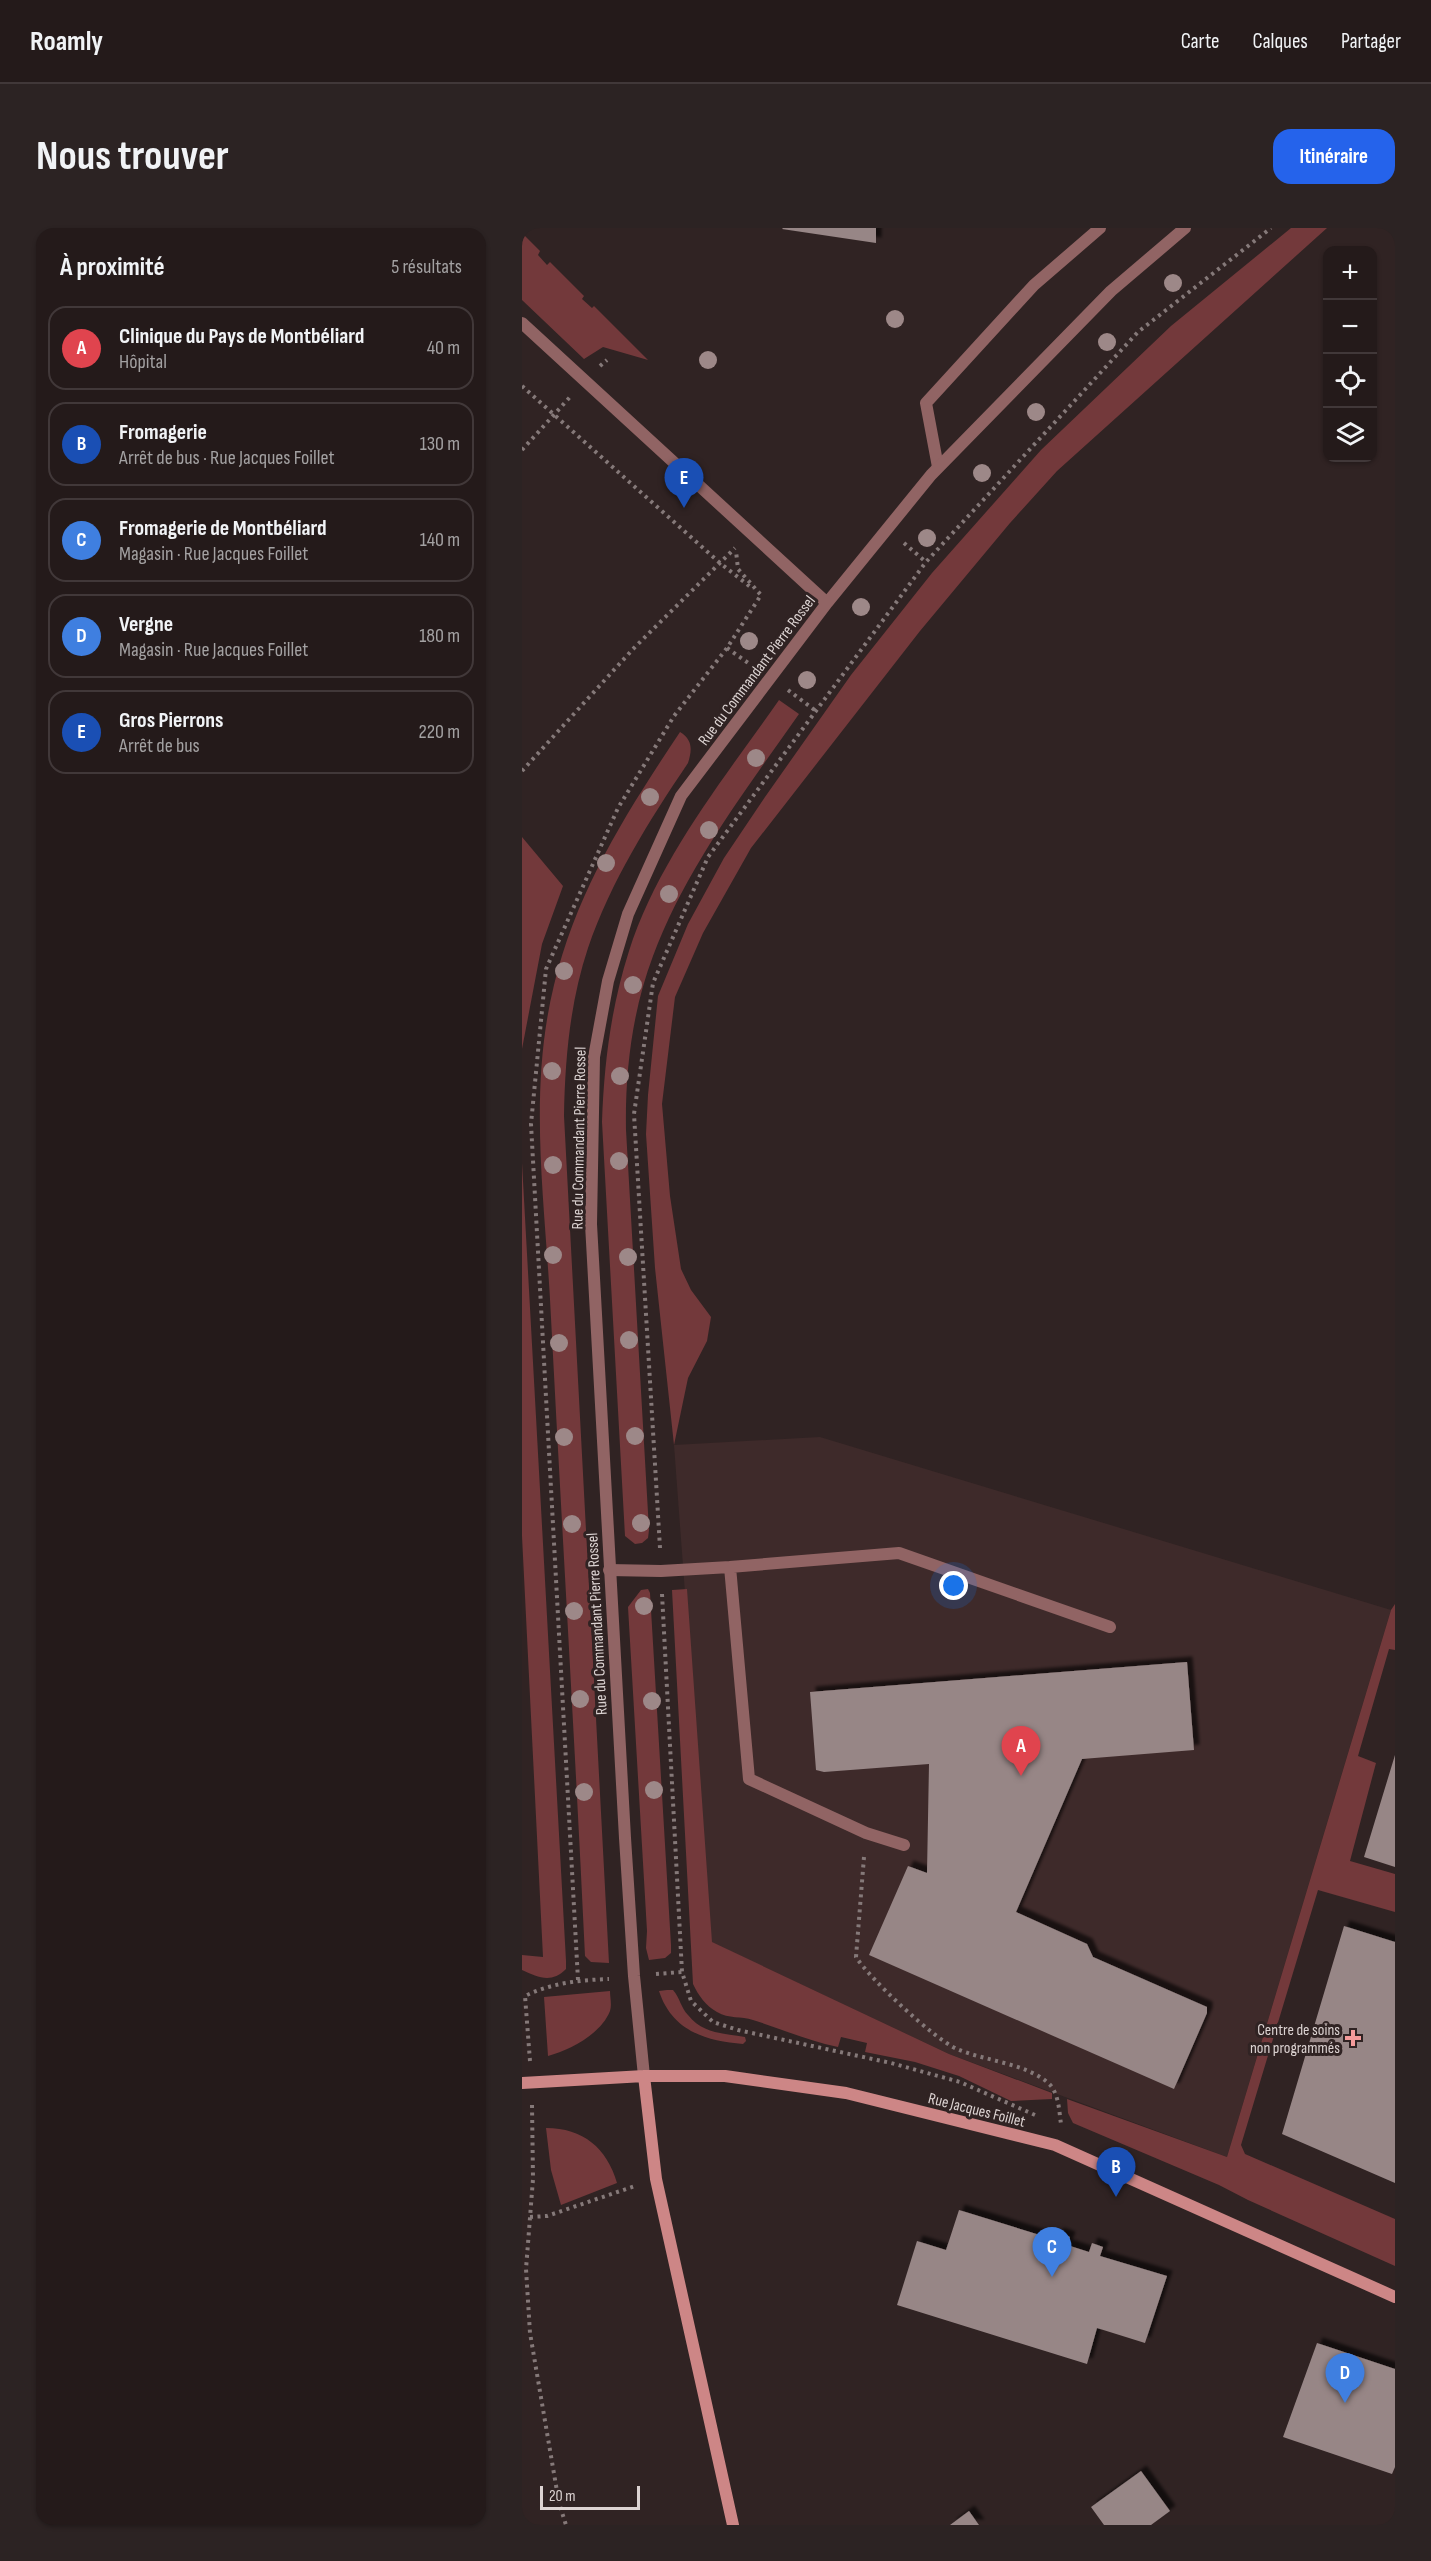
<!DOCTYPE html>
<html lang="fr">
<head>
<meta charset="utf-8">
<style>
  :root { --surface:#241a1a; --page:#2c2323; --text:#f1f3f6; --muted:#a3a1a2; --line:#413839; --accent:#2563eb }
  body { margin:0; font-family:"Sofia Sans Condensed",sans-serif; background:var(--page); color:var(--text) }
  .controls { position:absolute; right:18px; top:18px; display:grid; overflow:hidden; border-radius:12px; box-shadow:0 2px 4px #0004 }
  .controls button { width:54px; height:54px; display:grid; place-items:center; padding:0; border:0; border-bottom:2px solid var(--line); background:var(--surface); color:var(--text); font:30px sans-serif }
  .scale { position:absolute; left:18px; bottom:15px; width:100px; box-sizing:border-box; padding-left:6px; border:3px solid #dcd3d2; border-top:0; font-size:16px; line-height:21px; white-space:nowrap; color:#dcd3d2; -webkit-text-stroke:4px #302323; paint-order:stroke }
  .you { position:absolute; left:432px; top:1358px; width:21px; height:21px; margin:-15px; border:4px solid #fff; border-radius:50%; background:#1a73e8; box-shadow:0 0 0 9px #1a73e833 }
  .badge { display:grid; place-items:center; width:39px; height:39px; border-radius:50%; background:var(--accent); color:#fff; font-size:20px; font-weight:700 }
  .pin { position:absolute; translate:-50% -50px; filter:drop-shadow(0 2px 3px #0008) }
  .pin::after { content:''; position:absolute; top:32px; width:21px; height:18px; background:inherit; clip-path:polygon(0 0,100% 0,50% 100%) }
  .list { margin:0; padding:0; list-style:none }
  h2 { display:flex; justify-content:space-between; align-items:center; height:78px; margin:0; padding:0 24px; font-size:26px }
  h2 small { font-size:20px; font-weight:400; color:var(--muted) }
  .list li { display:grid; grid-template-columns:39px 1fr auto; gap:18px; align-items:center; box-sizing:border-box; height:84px; margin:0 12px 12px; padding:0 12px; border:2px solid var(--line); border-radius:18px }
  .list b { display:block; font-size:22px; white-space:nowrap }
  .list p { margin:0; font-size:20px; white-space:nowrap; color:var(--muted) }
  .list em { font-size:20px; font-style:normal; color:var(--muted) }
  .icon { flex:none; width:33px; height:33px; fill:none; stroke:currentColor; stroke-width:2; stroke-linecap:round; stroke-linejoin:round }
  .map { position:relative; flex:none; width:873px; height:2297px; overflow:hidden; border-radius:18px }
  header { display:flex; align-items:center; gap:36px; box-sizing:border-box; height:84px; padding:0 30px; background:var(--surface); border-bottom:2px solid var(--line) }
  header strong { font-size:28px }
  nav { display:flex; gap:33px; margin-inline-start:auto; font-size:21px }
  .intro { display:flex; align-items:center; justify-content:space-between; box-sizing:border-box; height:144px; padding:0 36px }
  h1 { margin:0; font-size:42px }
  .button { padding:15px 27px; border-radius:18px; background:var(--accent); color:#fff; font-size:21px; font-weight:700 }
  main { display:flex; gap:36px; padding:0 36px }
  aside { flex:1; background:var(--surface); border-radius:18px; box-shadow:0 2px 4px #0004 }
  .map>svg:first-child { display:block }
  .built { fill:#3e2a2a }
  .green { fill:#73393b }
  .building { fill:#978686; filter:url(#shadow) }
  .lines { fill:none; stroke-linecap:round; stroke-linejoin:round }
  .path { stroke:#857979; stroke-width:4; stroke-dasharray:3 4.5; stroke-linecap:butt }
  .service { stroke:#916464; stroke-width:12 }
  .minor { stroke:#916464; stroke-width:12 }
  .secondary { stroke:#cd8686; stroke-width:12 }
  .tree { fill:#9d8888 }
  .poi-dot { fill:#f59b9b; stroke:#302323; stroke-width:2 }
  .labels { text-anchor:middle; stroke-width:6; stroke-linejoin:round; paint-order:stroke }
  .street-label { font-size:16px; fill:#dcd3d2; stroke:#302323 }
  .poi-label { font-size:16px; fill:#dcd3d2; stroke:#302323; text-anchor:end }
</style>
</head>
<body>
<header>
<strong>Roamly</strong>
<nav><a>Carte</a><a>Calques</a><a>Partager</a></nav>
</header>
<div class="intro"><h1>Nous trouver</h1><a class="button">Itinéraire</a></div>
<main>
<aside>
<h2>À proximité<small>5 résultats</small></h2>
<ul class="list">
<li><span class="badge" style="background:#e0444e">A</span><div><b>Clinique du Pays de Montbéliard</b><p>Hôpital</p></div><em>40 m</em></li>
<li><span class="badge" style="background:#1a4fb4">B</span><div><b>Fromagerie</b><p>Arrêt de bus · Rue Jacques Foillet</p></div><em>130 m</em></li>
<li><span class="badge" style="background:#3f7fe0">C</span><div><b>Fromagerie de Montbéliard</b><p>Magasin · Rue Jacques Foillet</p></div><em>140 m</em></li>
<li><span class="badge" style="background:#3f7fe0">D</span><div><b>Vergne</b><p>Magasin · Rue Jacques Foillet</p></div><em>180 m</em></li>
<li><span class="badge" style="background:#1a4fb4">E</span><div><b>Gros Pierrons</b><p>Arrêt de bus</p></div><em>220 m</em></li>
</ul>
</aside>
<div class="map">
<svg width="873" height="2297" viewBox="0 0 873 2297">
  <defs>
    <filter id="shadow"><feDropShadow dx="5.5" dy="-5.5" stdDeviation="1.5" flood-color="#0009"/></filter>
  </defs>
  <rect width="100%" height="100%" fill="#302323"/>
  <!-- built -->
  <path class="built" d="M 298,1209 L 869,1382 L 705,1929 L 427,1826 L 189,1714 L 152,1217 Z"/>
  <!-- green -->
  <path class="green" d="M 769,0 L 805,0 L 535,243 L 488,295 L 398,403 L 229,620 L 181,705 L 153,769 L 140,876 L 148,968 L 159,1041 L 169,1062 L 189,1089 L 185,1113 L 166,1150 L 152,1217 L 133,1040 L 124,906 L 126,867 L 136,768 L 166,696 L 202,630 L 243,569 L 329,447 L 410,345 L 519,222 L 649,98 Z
    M 0,5 L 18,23 L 16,27 L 25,37 L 28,34 L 62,68 L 60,71 L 70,80 L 72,78 L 126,132 L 81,119 L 62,131 L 0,72 Z
    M 257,472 L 277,486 C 223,563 164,640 131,728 C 110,784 103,843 104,902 L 127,1302 L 126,1310 L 120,1315 L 113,1316 L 103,1308 L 80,894 C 82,836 89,779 107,723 C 136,632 203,549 257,472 Z
    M 158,504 C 171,512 170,522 166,535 C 127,593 89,653 66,720 C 48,774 43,831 42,888 L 87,1735 L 69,1734 L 63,1728 C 53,1516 40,1303 29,1090 C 24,979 5,867 32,757 C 55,662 104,585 158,504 Z
    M 0,609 L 41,658 L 20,716 L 0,821 Z
    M 0,935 L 44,1733 L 44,1741 C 29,1756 16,1749 0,1742 L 0,1727 L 21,1729 L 0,1308 Z
    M 126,1361 L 128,1365 L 149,1717 L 149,1725 L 143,1730 L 127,1732 L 124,1720 L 125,1703 L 106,1379 L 119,1362 Z
    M 165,1361 L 190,1714 L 427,1826 L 530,1865 L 530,1871 L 489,1873 L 437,1848 L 393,1834 L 343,1824 L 345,1815 L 319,1809 L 316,1819 C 286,1813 260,1801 231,1792 C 219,1788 207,1791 195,1784 C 184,1778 176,1767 171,1756 L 150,1362 Z
    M 873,1376 L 873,1422 L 867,1421 L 836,1528 L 854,1535 L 828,1633 L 873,1646 L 873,1684 L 796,1662 L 719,1917 L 723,1926 L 873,1991 L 873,2038 L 726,1972 L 697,1957 L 551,1895 L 546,1885 L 545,1871 L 705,1929 L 869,1382 Z
    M 145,1762 L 151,1762 C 158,1770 159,1780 166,1787 C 181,1806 201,1805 223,1809 L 224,1813 L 221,1816 C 184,1813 150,1803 137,1763 Z
    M 88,1763 C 88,1769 90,1777 88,1783 C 79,1806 48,1822 26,1828 L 22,1769 Z
    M 24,1900 C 61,1900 85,1920 95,1955 L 39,1977 L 29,1942 Z"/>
  <!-- building -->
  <path class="building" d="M 261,0 L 354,0 L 354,15 L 260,1 Z
    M 665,1434 L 672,1522 L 560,1531 L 494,1684 L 565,1716 L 571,1729 L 685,1779 L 685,1785 L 652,1861 L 347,1727 L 386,1638 L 405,1645 L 407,1536 L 302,1544 L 294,1542 L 288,1464 Z
    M 873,1527 L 873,1639 L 842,1629 Z
    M 822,1698 L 873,1714 L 873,1955 L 760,1906 Z
    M 437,1982 L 534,2012 L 536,2005 L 548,2009 L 545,2017 L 567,2024 L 570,2015 L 581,2019 L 578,2028 L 645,2048 L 623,2115 L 575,2100 L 565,2136 L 375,2077 L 395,2013 L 424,2022 Z
    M 795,2115 L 873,2141 L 873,2239 L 870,2246 L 761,2209 Z
    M 619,2243 L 648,2283 L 629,2297 L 582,2297 L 569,2279 Z
    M 447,2283 L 457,2297 L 428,2297 Z"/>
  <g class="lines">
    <!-- path -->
    <path class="path" d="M 78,138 L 85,132
      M 0,158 L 198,335 L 231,361
      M 0,222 L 48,169
      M 382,315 L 404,334
      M 205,420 L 229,437
      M 266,462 L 294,483
      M 0,543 L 111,421 L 213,320
      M 138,1320 L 112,886 L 131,755 L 186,629 L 404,334 L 616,104 L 749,0
      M 140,1366 L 160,1744 L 169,1773 L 191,1794 L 216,1802 L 369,1835 L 438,1854 L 513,1887
      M 342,1629 L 334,1729 C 348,1751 412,1811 435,1821 C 463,1833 502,1835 525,1854 C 537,1863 537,1883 539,1896
      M 134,1746 L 160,1744
      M 56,1752 L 9,896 L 24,741 L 96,580 L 152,488 L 205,420 L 239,367 L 216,341 L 214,323
      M 8,1833 L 3,1768 C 29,1755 58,1752 87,1751
      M 10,1877 L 11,1951 L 4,2041 L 8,2105 L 37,2275 L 44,2297
      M 8,1989 L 25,1988 L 113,1958"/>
    <!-- service -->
    <path class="service" d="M 416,239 L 404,175 L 512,57 L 578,0
      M 208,1339 L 377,1325 L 588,1399
      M 87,1342 L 139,1343 L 208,1339 L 227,1551 L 344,1605 L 382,1617"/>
    <!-- minor -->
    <path class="minor" d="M 0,95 L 305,375
      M 122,1848 L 112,1748 L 103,1610 L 69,996 L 72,829 L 86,753 L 106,686 L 159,568 L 305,375 L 409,247 L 589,63 L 663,0"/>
    <!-- secondary -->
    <path class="secondary" d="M 122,1848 L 134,1951 L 211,2297
      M 0,1855 L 122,1848 L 203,1848 L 324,1865 L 533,1917 L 873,2069"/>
  </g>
  <!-- trees -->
  <g class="tree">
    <circle cx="651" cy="55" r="9"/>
    <circle cx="373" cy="91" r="9"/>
    <circle cx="585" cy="114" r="9"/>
    <circle cx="186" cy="132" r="9"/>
    <circle cx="514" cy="184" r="9"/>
    <circle cx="460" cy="245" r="9"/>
    <circle cx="405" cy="310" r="9"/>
    <circle cx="339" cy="379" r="9"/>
    <circle cx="227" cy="413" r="9"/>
    <circle cx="285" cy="452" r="9"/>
    <circle cx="234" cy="530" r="9"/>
    <circle cx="128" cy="569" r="9"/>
    <circle cx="187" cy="602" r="9"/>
    <circle cx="84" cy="635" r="9"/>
    <circle cx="147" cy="666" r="9"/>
    <circle cx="42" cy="743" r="9"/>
    <circle cx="111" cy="757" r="9"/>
    <circle cx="30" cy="843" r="9"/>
    <circle cx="98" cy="848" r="9"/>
    <circle cx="97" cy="933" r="9"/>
    <circle cx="31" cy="937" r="9"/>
    <circle cx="31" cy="1027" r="9"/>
    <circle cx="106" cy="1029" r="9"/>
    <circle cx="107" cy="1112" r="9"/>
    <circle cx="37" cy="1115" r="9"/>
    <circle cx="113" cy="1208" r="9"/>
    <circle cx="42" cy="1209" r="9"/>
    <circle cx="119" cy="1295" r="9"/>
    <circle cx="50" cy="1296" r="9"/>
    <circle cx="122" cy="1378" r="9"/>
    <circle cx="52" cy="1383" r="9"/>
    <circle cx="58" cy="1471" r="9"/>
    <circle cx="130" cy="1473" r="9"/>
    <circle cx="132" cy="1562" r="9"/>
    <circle cx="62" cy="1564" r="9"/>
  </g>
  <!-- markers -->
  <path class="poi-dot" d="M828 1801h6v6h6v6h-6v6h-6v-6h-6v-6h6z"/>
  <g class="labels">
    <!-- street labels -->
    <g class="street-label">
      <text transform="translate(234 442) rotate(-53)" y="6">Rue du Commandant Pierre Rossel</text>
      <text transform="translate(56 910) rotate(-89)" y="6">Rue du Commandant Pierre Rossel</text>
      <text transform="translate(74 1396) rotate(-93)" y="6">Rue du Commandant Pierre Rossel</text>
      <text transform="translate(455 1881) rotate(14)" y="6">Rue Jacques Foillet</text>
    </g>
    <!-- poi labels -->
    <g class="poi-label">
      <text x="818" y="1807">Centre de soins<tspan x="818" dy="18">non programmés</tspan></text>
    </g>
  </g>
</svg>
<div class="controls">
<button>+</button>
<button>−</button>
<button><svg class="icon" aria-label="locate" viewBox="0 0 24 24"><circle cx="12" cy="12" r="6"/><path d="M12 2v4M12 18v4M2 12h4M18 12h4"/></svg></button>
<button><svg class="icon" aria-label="layers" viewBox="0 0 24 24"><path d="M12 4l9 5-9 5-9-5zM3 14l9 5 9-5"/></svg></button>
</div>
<div class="scale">20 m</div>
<div class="you"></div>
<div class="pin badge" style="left:499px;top:1548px;background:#e0444e">A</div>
<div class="pin badge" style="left:594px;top:1969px;background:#1a4fb4">B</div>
<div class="pin badge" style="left:530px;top:2049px;background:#3f7fe0">C</div>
<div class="pin badge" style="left:823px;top:2175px;background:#3f7fe0">D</div>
<div class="pin badge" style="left:162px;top:280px;background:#1a4fb4">E</div>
</div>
</main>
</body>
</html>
